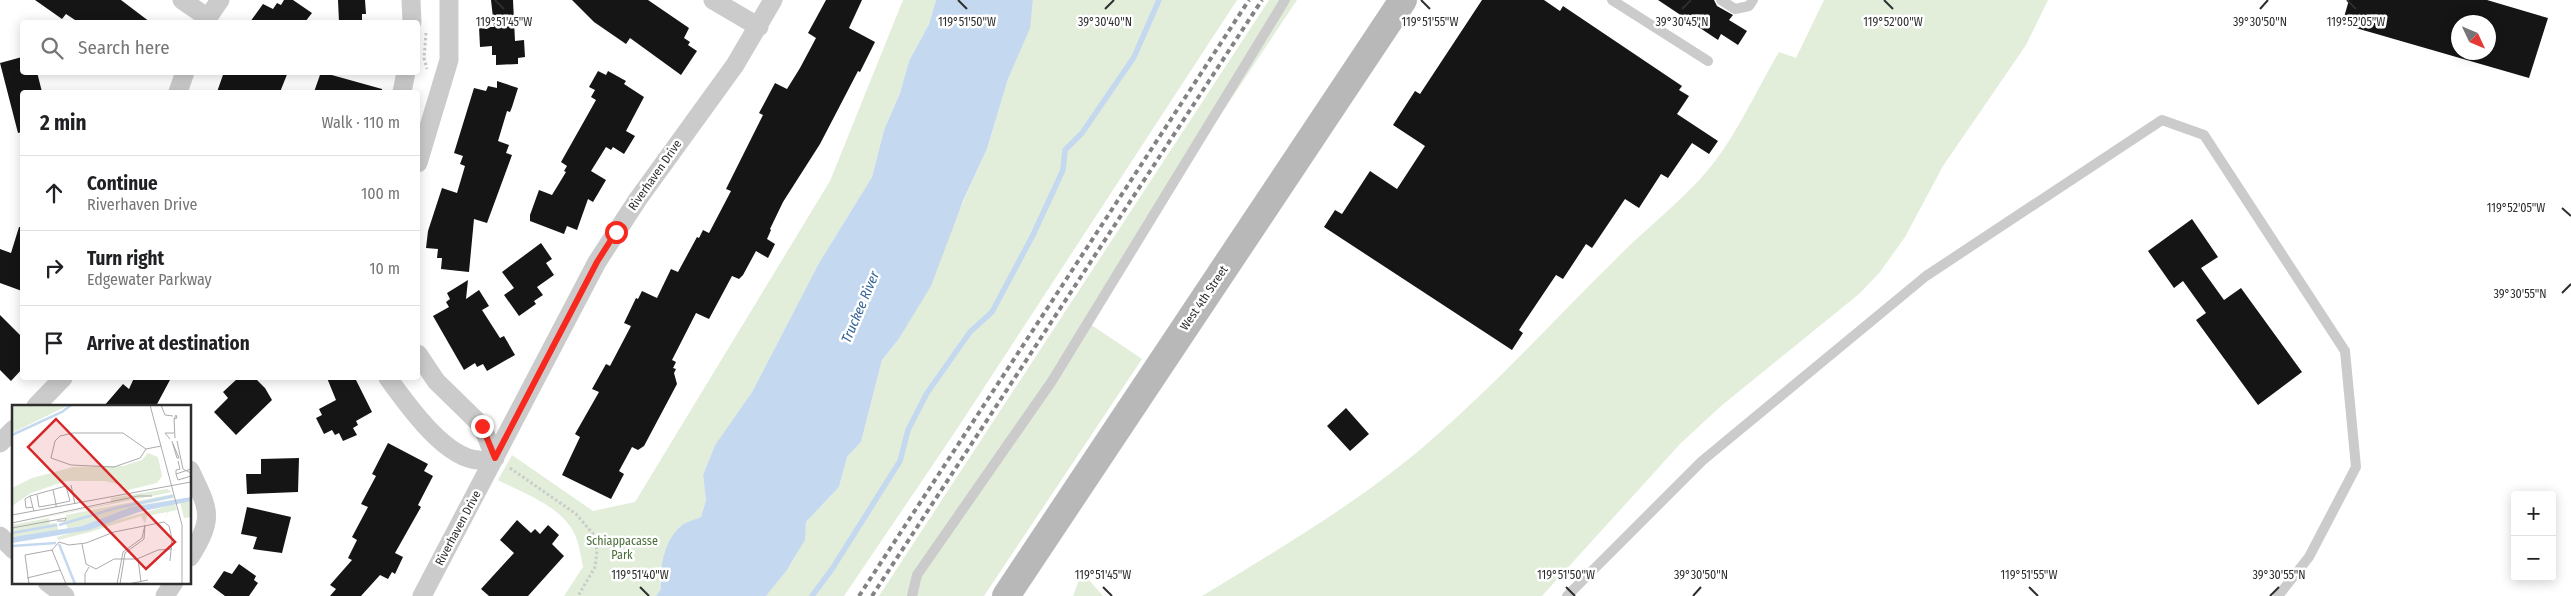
<!DOCTYPE html>
<html lang="en">
<head>
<meta charset="utf-8">
<style>
  :root { --surface:#fff; --page:#f2f2f2; --text:#202124; --muted:#757577; --line:#e0e0e0 }
  body { margin:0; font-family:"Fira Sans Condensed",sans-serif; background:var(--page); color:var(--text) }
  .controls { position:absolute; right:15px; bottom:15px; display:grid; overflow:hidden; border-radius:5px; box-shadow:0 2px 12px #0003 }
  .controls button { width:45px; height:45px; display:grid; place-items:center; padding:0; border:0; border-bottom:1px solid var(--line); background:var(--surface); color:var(--text); font:25px sans-serif }
  .compass { position:absolute; left:2451px; top:15px; width:45px; height:45px; border-radius:50%; background:var(--surface); box-shadow:0 2px 12px #0003; rotate:134deg }
  .stop { position:absolute; width:15px; height:15px; margin:-11px; border:4px solid #f7291e; border-radius:50%; background:#fff }
  .stop.end { background:#f7291e; border-color:#fff; box-shadow:0 1px 5px #0008 }
  .list { margin:0; padding:0; list-style:none }
  h2 { display:flex; justify-content:space-between; align-items:center; height:65px; margin:0; padding:0 20px; font-size:21px }
  h2 small { font-size:16px; font-weight:400; color:var(--muted) }
  .list li { display:grid; grid-template-columns:32px 1fr auto; gap:15px; align-items:center; box-sizing:border-box; height:75px; padding:0 20px; border-top:1px solid var(--line) }
  .list b { display:block; font-size:19px; white-space:nowrap }
  .list p { margin:0; font-size:16px; white-space:nowrap; color:var(--muted) }
  .list em { font-size:16px; font-style:normal; color:var(--muted) }
  .icon { flex:none; width:28px; height:28px; fill:none; stroke:currentColor; stroke-width:2; stroke-linecap:round; stroke-linejoin:round }
  .map { position:relative; flex:none; width:2571px; height:596px; overflow:hidden }
  .search { position:absolute; background:var(--surface); box-shadow:0 2px 12px #0003; left:20px; top:20px; width:400px; height:55px; display:flex; align-items:center; gap:12px; box-sizing:border-box; padding:0 18px; border-radius:5px; color:var(--muted); font-size:19px }
  .panel { position:absolute; background:var(--surface); box-shadow:0 2px 12px #0003; left:20px; top:90px; width:400px; height:290px; border-radius:5px }
  .map>svg:first-child { display:block }
  .green { fill:#e2edda }
  .water { fill:#c4d9ef }
  .lines { fill:none; stroke-linecap:round; stroke-linejoin:round }
  .stream { stroke:#c4d9ef; stroke-width:5.5 }
  .building { fill:#151515; fill-rule:evenodd }
  .path { stroke:#cbcbcb; stroke-width:3; stroke-dasharray:2.5 2.5; stroke-linecap:butt }
  .lane { stroke:#cbcbcb; stroke-width:10 }
  .street { stroke:#cbcbcb; stroke-width:19 }
  .secondary { stroke:#b8b8b8; stroke-width:28 }
  .rail { stroke:#838383; stroke-width:4; stroke-dasharray:5 4; stroke-linecap:butt }
  .route { stroke:#f7291e; stroke-width:6 }
  .ticks { fill:none; stroke:#2e2e2e; stroke-width:2 }
  .labels { text-anchor:middle; stroke-width:5; stroke-linejoin:round; paint-order:stroke }
  .street-label { font-size:12px; fill:#2e2e2e; stroke:#fff }
  .park-label { font-size:12px; fill:#4a6e37; stroke:#fff }
  .water-label { font-size:14px; font-style:italic; fill:#346598; stroke:#fff }
  .inset-river { fill:none; stroke:#c4d9ef; stroke-width:2.5 }
  .inset-road { fill:none; stroke:#ababab; stroke-width:1 }
  .view { fill:#d62828; fill-opacity:0.15; stroke:#d62828; stroke-width:2.5 }
  .inset-edge { fill:none; stroke:#2e2e2e; stroke-width:2.5 }
  .ticks-label { font-size:12px; text-anchor:middle; fill:#2e2e2e; stroke:#fff; stroke-width:5; stroke-linejoin:round; paint-order:stroke }
</style>
</head>
<body>
<div class="map">
<svg width="2571" height="596" viewBox="0 0 2571 596">
  <rect width="100%" height="100%" fill="#fff"/>
  <!-- green -->
  <path class="green" d="M 903,0 L 936,0 L 929,24 L 909,61 L 900,93 L 884,130 L 872,177 L 819,263 L 752,392 L 715,445 L 703,475 L 706,500 L 701,517 L 680,527 L 659,571 L 661,589 L 656,596 L 564,596 L 583,567 C 581,558 580,549 577,540 C 567,508 525,494 498,480 L 512,455 L 593,511 L 635,502 L 830,181 Z
    M 1033,0 L 1237,0 L 955,432 L 844,596 L 766,596 C 785,572 804,553 806,522 L 839,487 L 847,457 L 861,442 L 882,360 L 898,340 L 913,313 L 987,149 L 1008,79 L 1029,28 Z
    M 1269,0 L 1297,0 L 1084,320 L 1142,359 L 984,596 L 879,596 Z
    M 1824,0 L 2048,0 L 2026,45 L 1943,166 L 1905,237 L 1880,272 L 1859,294 L 1721,406 L 1681,443 L 1542,596 L 1202,596 C 1280,548 1360,502 1429,442 C 1495,385 1554,320 1616,259 C 1651,223 1695,192 1723,150 C 1744,119 1760,84 1779,52 L 1796,58 Z
    M 1082,572 L 1103,596 L 1073,596 Z"/>
  <!-- water -->
  <path class="water" d="M 936,0 L 1033,0 L 1030,28 L 1008,79 L 987,149 L 963,201 L 931,286 L 898,340 L 882,360 L 861,442 L 847,457 L 839,487 L 806,522 L 805,540 L 787,570 L 766,596 L 656,596 L 661,589 C 659,570 664,541 680,527 C 685,522 694,520 701,517 L 706,500 L 703,475 L 715,445 L 752,392 L 819,263 L 872,177 L 884,130 L 900,93 L 909,61 L 929,24 Z"/>
  <g class="lines">
    <!-- stream -->
    <path class="stream" d="M 812,596 L 832,569 L 900,461 L 908,430 L 927,393 L 970,332 L 992,312 L 1033,235 L 1063,170 L 1065,150 L 1082,133 L 1134,57 L 1159,0"/>
  </g>
  <!-- building -->
  <path class="building" d="M 35,0 L 121,0 L 150,22 L 78,22 L 66,14 L 62,19 Z
    M 284,0 L 293,0 L 312,13 L 305,22 L 250,22 L 263,4 L 273,9 L 277,3 L 281,5 Z
    M 338,0 L 365,0 L 366,14 L 362,14 L 362,22 L 339,22 Z
    M 491,0 L 513,0 L 515,41 L 524,40 L 525,57 L 518,58 L 518,64 L 496,65 L 496,55 L 492,55 L 492,46 L 480,47 L 479,27 L 494,27 Z
    M 572,0 L 648,0 L 689,28 L 684,38 L 690,42 L 688,45 L 697,51 L 681,75 L 630,38 L 626,44 L 594,22 Z
    M 826,0 L 862,0 L 849,28 L 875,42 L 860,72 L 858,71 L 820,144 L 783,202 L 770,229 L 771,230 L 767,239 L 775,244 L 768,258 L 756,251 L 743,275 L 739,279 L 732,276 L 709,319 L 696,313 L 672,360 L 676,362 L 673,368 L 676,369 L 674,373 L 677,384 L 644,446 L 638,450 L 632,447 L 619,471 L 624,474 L 611,499 L 562,475 L 580,437 L 575,434 L 599,392 L 592,389 L 606,364 L 610,366 L 631,326 L 624,323 L 636,298 L 638,299 L 642,291 L 657,298 L 671,269 L 678,272 L 697,237 L 699,238 L 703,230 L 709,233 L 731,191 L 726,189 L 763,115 L 759,113 L 775,83 L 787,89 L 800,68 L 816,38 L 808,33 Z
    M 1482,0 L 1544,0 L 1560,11 L 1563,6 L 1682,86 L 1679,90 L 1689,96 L 1677,114 L 1718,141 L 1709,154 L 1692,143 L 1668,178 L 1661,174 L 1639,208 L 1625,199 L 1592,248 L 1586,244 L 1563,279 L 1556,275 L 1519,330 L 1523,333 L 1512,350 L 1324,227 L 1335,210 L 1342,214 L 1370,171 L 1397,189 L 1425,146 L 1393,125 L 1415,91 L 1420,94 Z
    M 1658,0 L 1714,0 L 1717,6 L 1733,15 L 1729,20 L 1747,31 L 1738,45 L 1721,34 L 1718,40 Z
    M 2349,0 L 2487,0 L 2548,18 L 2529,78 L 2342,24 ZM 2458,22 L 2488,22 L 2488,52 L 2458,52 Z
    M 22,57 L 22,72 L 37,72 L 42,92 L 22,92 L 22,132 L 18,133 L 0,63 Z
    M 598,71 L 606,75 L 608,71 L 626,81 L 624,84 L 644,97 L 626,131 L 635,136 L 624,154 L 613,147 L 611,150 L 606,147 L 591,171 L 606,180 L 593,202 L 588,199 L 577,230 L 567,226 L 564,234 L 530,221 L 530,215 L 539,190 L 552,195 L 566,172 L 564,171 L 567,166 L 561,162 L 596,100 L 591,97 L 595,90 L 589,87 Z
    M 224,72 L 288,72 L 280,92 L 217,92 Z
    M 321,72 L 382,89 L 382,92 L 314,92 Z
    M 497,81 L 518,88 L 512,107 L 510,112 L 507,111 L 498,141 L 509,145 L 506,153 L 512,155 L 487,223 L 474,219 L 469,272 L 441,269 L 442,258 L 437,258 L 438,249 L 426,248 L 428,231 L 442,188 L 457,193 L 465,166 L 460,164 L 463,156 L 454,153 L 474,88 L 486,91 L 488,86 L 497,88 Z
    M 2192,219 L 2218,257 L 2201,268 L 2224,300 L 2241,288 L 2302,372 L 2258,405 L 2196,320 L 2206,313 L 2183,281 L 2174,288 L 2148,251 Z
    M 19,227 L 22,227 L 22,291 L 0,283 L 0,249 L 11,253 Z
    M 541,243 L 552,259 L 546,263 L 554,275 L 537,287 L 543,295 L 534,301 L 536,304 L 519,316 L 504,295 L 514,288 L 502,272 Z
    M 468,280 L 466,299 L 479,290 L 489,306 L 482,310 L 500,338 L 504,336 L 515,355 L 487,371 L 483,364 L 477,367 L 475,363 L 464,370 L 433,316 L 449,307 L 446,302 L 450,299 L 447,293 Z
    M 0,315 L 22,337 L 22,369 L 11,381 L 0,370 Z
    M 134,378 L 171,378 L 156,406 L 104,406 L 123,384 L 129,389 Z
    M 238,378 L 255,378 L 265,388 L 272,400 L 236,435 L 214,412 L 228,398 L 223,392 Z
    M 327,378 L 355,378 L 372,412 L 356,421 L 358,425 L 353,428 L 357,435 L 343,441 L 339,433 L 335,435 L 332,430 L 324,434 L 316,418 L 322,415 L 319,409 L 336,400 Z
    M 1346,408 L 1369,434 L 1350,451 L 1327,426 Z
    M 388,443 L 428,464 L 424,471 L 433,476 L 418,505 L 421,507 L 395,553 L 403,557 L 395,574 L 392,572 L 388,579 L 380,575 L 361,596 L 330,596 L 336,589 L 330,585 L 352,560 L 348,558 L 357,540 L 352,537 L 368,507 L 361,504 L 376,476 L 372,474 Z
    M 299,458 L 298,492 L 247,494 L 246,474 L 261,474 L 261,459 Z
    M 247,507 L 291,517 L 282,553 L 253,549 L 257,537 L 241,534 Z
    M 517,520 L 531,533 L 535,529 L 540,534 L 548,525 L 559,535 L 552,544 L 564,556 L 528,596 L 489,596 L 481,589 L 514,553 L 500,540 Z
    M 239,564 L 256,576 L 254,580 L 258,583 L 249,596 L 225,596 L 213,587 L 224,571 L 232,574 Z"/>
  <g class="lines">
    <!-- path -->
    <path class="path" d="M 426,33 L 424,58 L 427,69
      M 510,468 L 576,514 L 594,535 L 597,551 L 595,567 L 578,596"/>
    <!-- lane -->
    <path class="lane" d="M 1612,0 L 1708,61
      M 1721,0 L 1735,9 L 1749,6 L 1753,0
      M 912,596 L 917,575 L 1052,381 L 1285,0
      M 1567,596 L 1702,461 L 1926,276 L 2162,120 L 2204,135 L 2345,351 L 2356,467 L 2309,557 L 2278,596"/>
    <!-- street -->
    <path class="street" d="M 182,0 L 208,18
      M 411,0 L 412,22
      M 713,0 L 759,27
      M 205,22 L 220,0
      M 178,92 L 185,72
      M 402,92 L 406,72
      M 418,163 L 449,60 L 449,0
      M 388,378 C 406,403 445,459 479,460 C 484,461 490,459 495,458 L 482,426 L 436,381 L 418,354
      M 36,406 L 63,378
      M 0,443 L 14,429
      M 190,470 C 209,510 215,517 190,557
      M 0,536 L 14,550
      M 47,582 L 65,596
      M 165,596 L 174,582
      M 422,596 L 597,262 L 638,199 L 735,65 L 773,0"/>
    <!-- secondary -->
    <path class="secondary" d="M 1006,596 L 1403,0"/>
    <!-- rail -->
    <path class="rail" d="M 859,596 L 1249,0
      M 872,596 L 1262,0"/>
  </g>
  <g class="lines">
    <!-- route -->
    <path class="route" d="M 482,426 L 495,458 L 597,262 L 616,232"/>
  </g>
  <!-- ticks -->
  <path class="ticks" d="M 495,0 L 504,9M 958,0 L 967,9M 1421,0 L 1430,9M 1884,0 L 1893,9M 2347,0 L 2356,9M 1105,9 L 1114,0M 1682,9 L 1691,0M 2260,9 L 2268,0M 2562,208 L 2571,216M 2562,293 L 2571,284M 640,587 L 649,596M 1103,587 L 1112,596M 1566,587 L 1575,596M 2029,587 L 2038,596M 1693,596 L 1701,587M 2270,596 L 2279,587"/>
  <g class="labels">
    <!-- street labels -->
    <g class="street-label">
      <text transform="translate(655 175) rotate(-55)" y="4">Riverhaven Drive</text>
      <text transform="translate(1204 298) rotate(-56)" y="4">West 4th Street</text>
      <text transform="translate(458 528) rotate(-62)" y="4">Riverhaven Drive</text>
    </g>
    <!-- park labels -->
    <g class="park-label">
      <text x="622" y="545">Schiappacasse<tspan x="622" dy="14">Park</tspan></text>
    </g>
    <!-- water labels -->
    <g class="water-label">
      <text transform="translate(860 307) rotate(-67)" y="5">Truckee River</text>
    </g>
  </g>
  <!-- overview -->
  <g transform="translate(12 405)">
    <rect width="179" height="179" fill="#fff"/>
    <path d="M 0,0 L 57,0 L 0,28 ZM 136,48 L 146,52 L 150,71 L 145,78 L 112,86 L 112,81 L 93,76 L 54,76 L 19,88 L 0,101 L 0,83 L 20,73 L 61,62 L 111,61 L 130,55 ZM 155,84 L 160,87 L 0,119 L 99,98 L 99,93 ZM 161,89 L 162,93 L 116,103 L 70,121 L 56,123 L 54,120 L 54,110 ZM 179,96 L 179,112 L 172,113 L 168,97 ZM 163,99 L 165,105 L 156,107 L 153,114 L 155,107 L 135,111 L 133,119 L 129,111 L 78,127 L 46,135 L 45,132 ZM 37,113 L 38,119 L 45,118 L 46,125 L 0,132 L 0,120 Z" fill="#e2edda"/>
    <path d="M 179,92 L 179,96 L 127,107 L 77,125 L 0,138 L 0,132 L 70,121 L 119,102 Z" fill="#c4d9ef"/>
    <path class="inset-river" d="M 0,30 L 50,7 L 59,0M 47,120 L 104,103 L 161,91M 0,128 L 45,120M 47,139 L 63,179M 0,141 L 44,138"/>
    <path class="inset-road" d="M 138,0 L 170,120 L 170,179M 149,0 L 153,10 L 161,11M 162,14 L 164,10 L 165,13 L 162,14 L 163,33M 158,34 L 153,28 L 162,28M 160,36 L 165,53 L 167,53 L 161,39M 165,36 L 171,64 L 179,68M 134,44 L 111,28 L 61,28 L 48,31 L 43,36 L 39,53 L 59,60 L 102,62 L 128,53 L 134,44 L 149,41M 164,69 L 166,75 L 179,71M 164,69 L 164,65 L 168,64 L 166,56M 164,69 L 179,64M 59,80 L 63,99M 25,90 L 27,102 L 44,99 L 41,85M 18,91 L 54,81 L 58,96 L 44,99 L 44,102M 21,102 L 14,103 L 13,94 L 18,91 L 21,103 L 22,106M 0,110 L 179,77M 152,117 L 157,121 L 160,134 L 158,156M 0,118 L 126,91 L 140,91M 0,123 L 54,113 L 53,116 L 45,116M 70,139 L 74,159 L 84,164 L 102,154 L 125,154 L 146,145 L 160,144M 40,145 L 54,179M 126,154 L 129,177M 15,173 L 48,165M 73,178 L 73,169 L 77,162M 17,179 L 13,150 L 40,145 L 47,137 L 57,140 L 74,138 L 102,127 L 152,117M 92,179 L 113,179M 105,179 L 111,147 L 130,133 L 133,120M 108,179 L 113,148 L 132,134 L 133,120M 116,179 L 136,175"/>
    <path class="view" d="M 44,14 L 163,137 L 134,164 L 16,42 Z"/>
    <rect width="179" height="179" class="inset-edge"/>
  </g>
  <g class="ticks-label">
    <text x="504" y="26">119°51'45"W</text>
    <text x="967" y="26">119°51'50"W</text>
    <text x="1430" y="26">119°51'55"W</text>
    <text x="1893" y="26">119°52'00"W</text>
    <text x="2356" y="26">119°52'05"W</text>
    <text x="1105" y="26">39°30'40"N</text>
    <text x="1682" y="26">39°30'45"N</text>
    <text x="2260" y="26">39°30'50"N</text>
    <text x="2516" y="212">119°52'05"W</text>
    <text x="2520" y="298">39°30'55"N</text>
    <text x="1701" y="579">39°30'50"N</text>
    <text x="2279" y="579">39°30'55"N</text>
    <text x="640" y="579">119°51'40"W</text>
    <text x="1103" y="579">119°51'45"W</text>
    <text x="1566" y="579">119°51'50"W</text>
    <text x="2029" y="579">119°51'55"W</text>
  </g>
</svg>
<div class="controls">
<button>+</button>
<button>−</button>
</div>
<svg class="compass" viewBox="-18 -18 36 36"><path d="M0-13l5 13h-10z" fill="#e53935"/><path d="M0 13l5-13h-10z" fill="#757577"/></svg>
<div class="stop" style="left:616px;top:232px"></div>
<div class="stop end" style="left:482px;top:426px"></div>
<div class="search"><svg class="icon" aria-label="search" viewBox="0 0 24 24"><circle cx="10" cy="10" r="6"/><path d="M15 15l6 6"/></svg>Search here</div>
<section class="panel">
<h2>2 min<small>Walk · 110 m</small></h2>
<ul class="list">
<li><svg class="icon" aria-label="ahead" viewBox="0 0 24 24"><path d="M12 20V5M6 11l6-6 6 6"/></svg><div><b>Continue</b><p>Riverhaven Drive</p></div><em>100 m</em></li>
<li><svg class="icon" aria-label="right" viewBox="0 0 24 24"><path d="M7 20v-9h11M14 6l5 5-5 5"/></svg><div><b>Turn right</b><p>Edgewater Parkway</p></div><em>10 m</em></li>
<li><svg class="icon" aria-label="arrive" viewBox="0 0 24 24"><path d="M6 21V4h12l-3 4 3 4H6"/></svg><div><b>Arrive at destination</b></div></li>
</ul>
</section>
</div>
</body>
</html>
